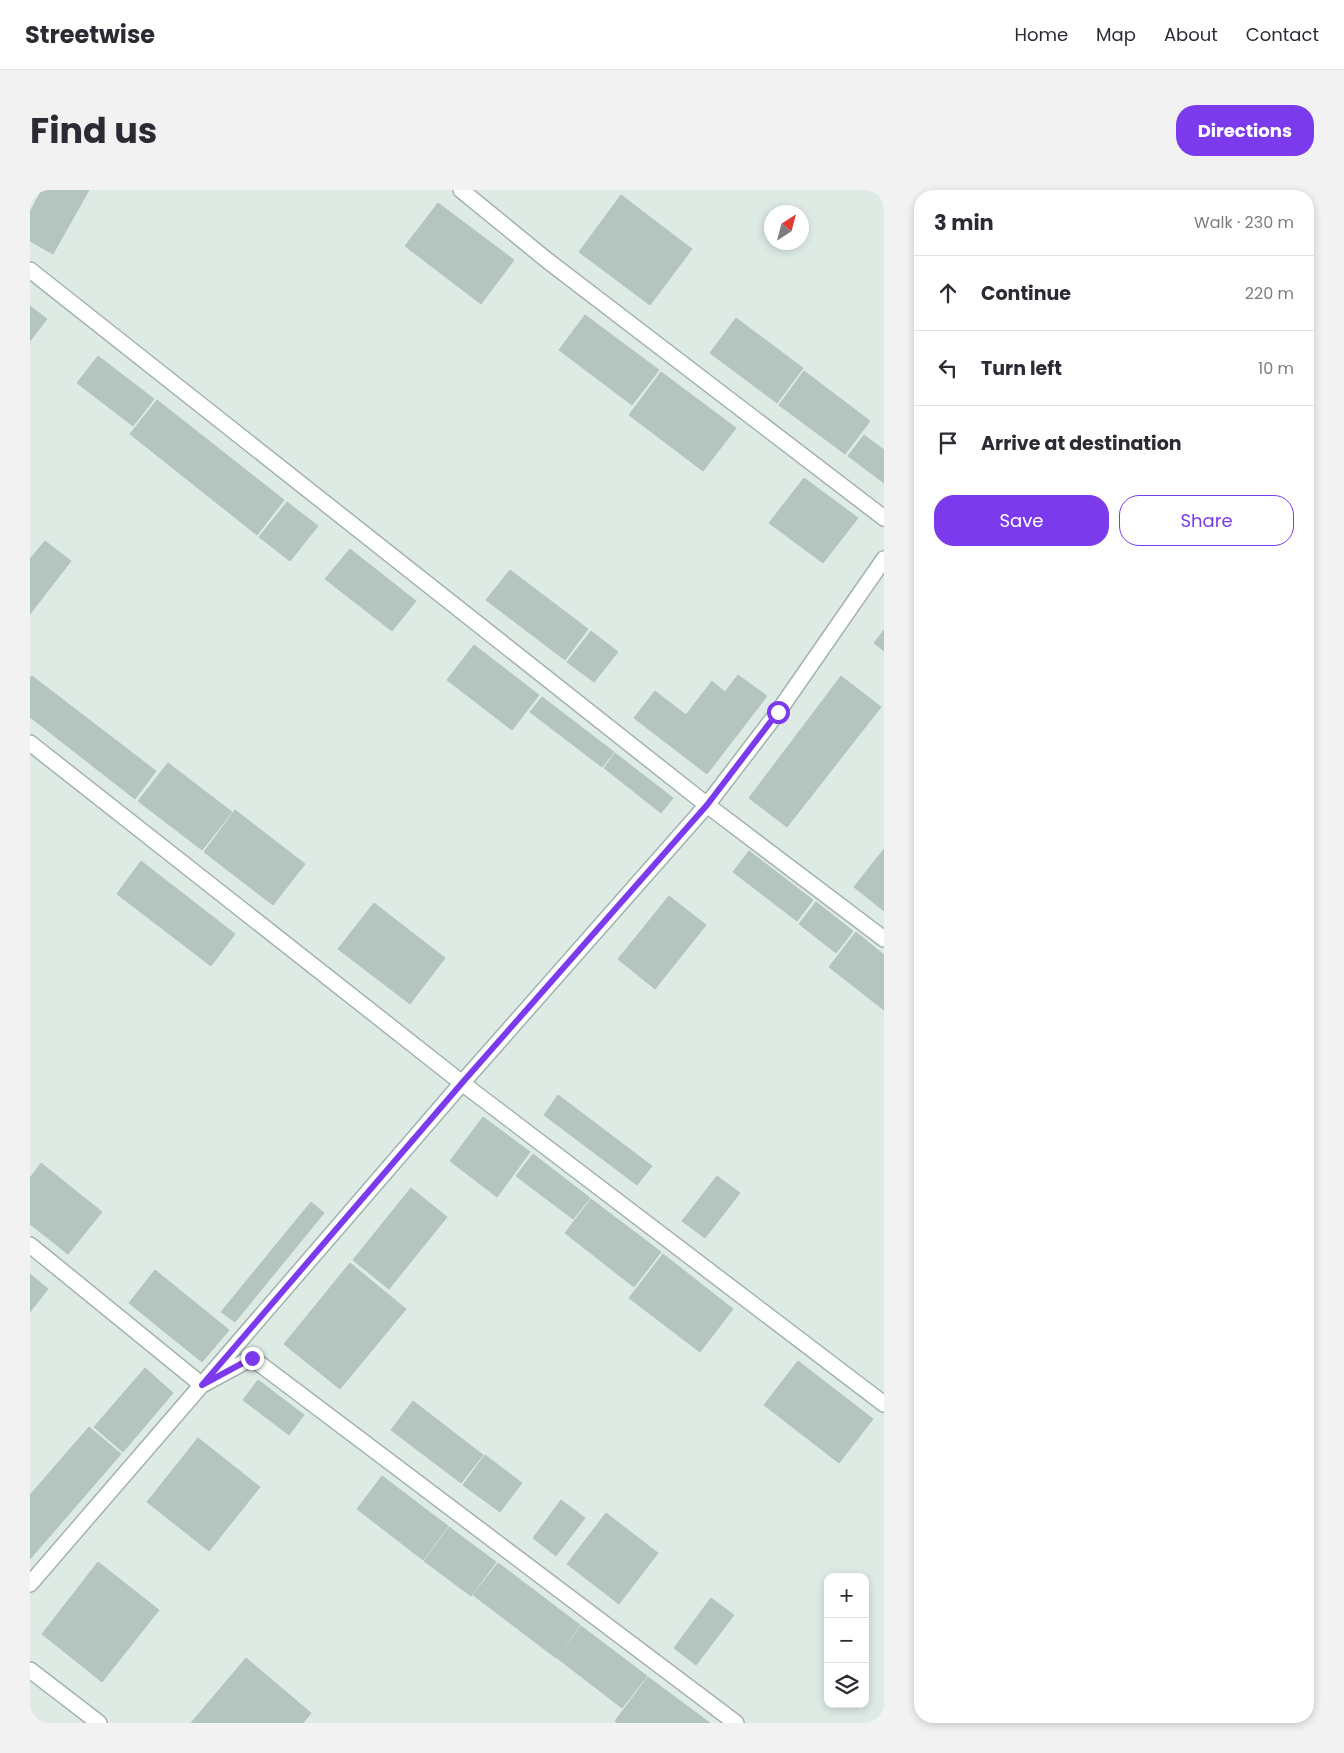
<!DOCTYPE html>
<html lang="en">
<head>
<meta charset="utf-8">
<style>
  :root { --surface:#fff; --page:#f2f2f3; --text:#2b2b33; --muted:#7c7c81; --line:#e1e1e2; --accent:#7c3aed }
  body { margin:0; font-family:Poppins,sans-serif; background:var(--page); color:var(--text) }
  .controls { position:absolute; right:15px; bottom:15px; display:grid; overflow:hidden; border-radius:10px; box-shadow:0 2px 8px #0003 }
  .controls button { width:45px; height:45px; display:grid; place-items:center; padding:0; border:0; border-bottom:1px solid var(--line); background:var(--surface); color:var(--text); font:25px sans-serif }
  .compass { position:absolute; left:734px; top:15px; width:45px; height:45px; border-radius:50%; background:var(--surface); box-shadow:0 2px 8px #0003; rotate:36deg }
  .stop { position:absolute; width:15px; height:15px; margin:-11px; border:4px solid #7c3aed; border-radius:50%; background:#fff }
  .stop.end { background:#7c3aed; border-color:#fff; box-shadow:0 1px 5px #0008 }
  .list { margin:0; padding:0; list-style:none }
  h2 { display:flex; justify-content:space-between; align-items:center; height:65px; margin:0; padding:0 20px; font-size:21px }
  h2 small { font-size:16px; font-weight:400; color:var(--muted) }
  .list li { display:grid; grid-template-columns:32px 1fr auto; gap:15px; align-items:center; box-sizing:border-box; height:75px; padding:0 20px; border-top:1px solid var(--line) }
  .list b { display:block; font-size:19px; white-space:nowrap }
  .list em { font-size:16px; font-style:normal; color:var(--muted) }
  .actions { display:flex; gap:10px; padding:15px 20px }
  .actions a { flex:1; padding:11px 0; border:1px solid var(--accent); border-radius:20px; text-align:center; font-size:18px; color:var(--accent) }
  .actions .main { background:var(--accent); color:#fff }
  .icon { flex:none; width:28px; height:28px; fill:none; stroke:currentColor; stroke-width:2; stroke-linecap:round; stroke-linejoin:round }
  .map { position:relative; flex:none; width:854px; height:1533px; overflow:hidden; border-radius:20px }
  header { display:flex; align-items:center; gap:30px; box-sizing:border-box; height:70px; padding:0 25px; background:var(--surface); border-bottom:1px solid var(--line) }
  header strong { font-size:24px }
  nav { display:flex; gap:28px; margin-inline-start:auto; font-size:18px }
  .intro { display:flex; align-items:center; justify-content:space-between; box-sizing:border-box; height:120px; padding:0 30px }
  h1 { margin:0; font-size:35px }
  .button { padding:12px 22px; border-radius:20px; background:var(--accent); color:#fff; font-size:18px; font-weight:700 }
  main { display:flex; gap:30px; padding:0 30px }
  aside { flex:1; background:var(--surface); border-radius:20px; box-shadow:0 2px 8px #0003 }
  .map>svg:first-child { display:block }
  .building { fill:#b3c5be; stroke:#b0c4bd }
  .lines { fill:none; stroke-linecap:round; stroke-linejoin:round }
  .street-casing { stroke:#a1b3ac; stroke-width:18 }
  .street { stroke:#fff; stroke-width:15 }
  .route { stroke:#7c3aed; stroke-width:6 }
</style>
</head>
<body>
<header>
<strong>Streetwise</strong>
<nav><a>Home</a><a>Map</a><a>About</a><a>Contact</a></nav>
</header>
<div class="intro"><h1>Find us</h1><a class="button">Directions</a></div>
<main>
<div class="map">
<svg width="854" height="1533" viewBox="0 0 854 1533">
  <rect width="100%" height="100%" fill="#deebe5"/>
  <!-- building -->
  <path class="building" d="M 12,0 L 59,0 L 23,64 L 0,51 L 0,22 Z
    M 591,5 L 662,59 L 620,115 L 549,62 Z
    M 408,13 L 484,70 L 451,114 L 375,56 Z
    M 0,116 L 17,129 L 0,151 Z
    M 555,125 L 629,180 L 602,215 L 529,160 Z
    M 706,128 L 773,178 L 747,213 L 680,163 Z
    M 68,166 L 124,209 L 103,236 L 47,193 Z
    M 774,181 L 840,231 L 815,264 L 749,215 Z
    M 631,182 L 706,238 L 673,281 L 599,225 Z
    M 127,210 L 254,310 L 227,345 L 100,244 Z
    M 834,245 L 854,260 L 854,293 L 818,266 Z
    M 774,288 L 828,328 L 793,373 L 739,333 Z
    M 257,312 L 288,336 L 260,371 L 229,347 Z
    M 15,351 L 41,371 L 0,424 L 0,369 Z
    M 320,359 L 386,411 L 362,441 L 295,389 Z
    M 480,380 L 558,439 L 535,470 L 456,410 Z
    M 854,440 L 854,461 L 844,453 Z
    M 561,441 L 588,462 L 564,492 L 537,472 Z
    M 444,455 L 509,505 L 482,540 L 417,490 Z
    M 708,485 L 737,506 L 677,584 L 604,528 L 625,501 L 656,525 L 682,491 L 695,502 Z
    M 2,486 L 126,581 L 105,609 L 0,527 L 0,488 Z
    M 811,486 L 851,517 L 757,637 L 719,608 Z
    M 512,507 L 584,562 L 572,577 L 500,522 Z
    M 585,563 L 643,608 L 631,623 L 574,578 Z
    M 138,573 L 202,622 L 172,660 L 108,611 Z
    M 205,620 L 275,674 L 243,715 L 174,662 Z
    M 854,659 L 854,721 L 824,697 Z
    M 719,661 L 783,710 L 767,731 L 703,682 Z
    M 111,671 L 205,744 L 181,776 L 87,704 Z
    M 639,706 L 676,735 L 625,799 L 588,769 Z
    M 786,712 L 823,741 L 806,763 L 769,734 Z
    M 344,713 L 415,768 L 380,814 L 308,759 Z
    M 826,742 L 854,765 L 854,820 L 799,777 Z
    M 528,905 L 622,976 L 607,995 L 514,925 Z
    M 453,927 L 500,962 L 467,1007 L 420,971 Z
    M 503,964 L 560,1008 L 543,1029 L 486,986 Z
    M 11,973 L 72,1022 L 38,1064 L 0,1034 L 0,988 Z
    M 687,986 L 710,1003 L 675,1048 L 652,1031 Z
    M 381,998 L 417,1027 L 359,1099 L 323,1070 Z
    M 561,1009 L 631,1062 L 604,1097 L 535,1043 Z
    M 281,1012 L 294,1023 L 205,1132 L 191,1122 Z
    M 633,1064 L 703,1119 L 670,1162 L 599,1108 Z
    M 320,1073 L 376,1119 L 310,1199 L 254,1154 Z
    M 125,1080 L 199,1140 L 172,1172 L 99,1113 Z
    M 0,1084 L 18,1099 L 0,1122 Z
    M 768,1171 L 843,1229 L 809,1273 L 734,1215 Z
    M 115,1178 L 143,1203 L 93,1262 L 64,1237 Z
    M 228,1190 L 274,1225 L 259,1245 L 213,1210 Z
    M 383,1211 L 453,1265 L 431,1293 L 361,1240 Z
    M 59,1237 L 91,1264 L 0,1369 L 0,1305 Z
    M 168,1248 L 230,1297 L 179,1361 L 117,1312 Z
    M 455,1265 L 492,1293 L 470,1322 L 433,1295 Z
    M 352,1286 L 418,1336 L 393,1370 L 327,1319 Z
    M 531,1310 L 555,1328 L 526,1366 L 503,1348 Z
    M 576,1323 L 628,1363 L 589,1414 L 537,1374 Z
    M 419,1337 L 466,1372 L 441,1406 L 394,1371 Z
    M 68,1372 L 129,1420 L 72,1492 L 12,1444 Z
    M 468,1373 L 550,1435 L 526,1468 L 443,1405 Z
    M 681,1408 L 704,1425 L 666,1475 L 644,1458 Z
    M 551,1436 L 617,1486 L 592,1518 L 527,1468 Z
    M 216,1468 L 281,1523 L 273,1533 L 161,1533 Z
    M 618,1487 L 680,1533 L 587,1533 L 585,1531 Z"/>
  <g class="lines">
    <!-- street casing -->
    <g class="street-casing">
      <path id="street" d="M 431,0 L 518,71 L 854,328
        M 0,80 L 677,615 L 854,749
        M 0,553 L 432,893 L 854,1214
        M 0,1055 L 172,1195 L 222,1168 L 706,1533
        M 0,1394 L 432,893 L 677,615 L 748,522 L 854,369
        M 0,1480 L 69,1533"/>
    </g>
    <!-- street -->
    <use href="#street" class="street"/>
  </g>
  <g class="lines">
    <!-- route -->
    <path class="route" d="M 222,1168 L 172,1195 L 432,893 L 677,615 L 748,522"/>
  </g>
</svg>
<div class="controls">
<button>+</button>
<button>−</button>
<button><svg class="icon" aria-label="layers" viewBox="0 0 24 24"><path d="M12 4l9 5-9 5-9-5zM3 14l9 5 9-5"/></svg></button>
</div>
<svg class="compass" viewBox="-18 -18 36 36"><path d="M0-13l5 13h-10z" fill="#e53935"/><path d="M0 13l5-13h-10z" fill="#7c7c81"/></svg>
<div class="stop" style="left:748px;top:522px"></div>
<div class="stop end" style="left:222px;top:1168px"></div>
</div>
<aside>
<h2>3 min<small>Walk · 230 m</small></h2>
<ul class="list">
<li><svg class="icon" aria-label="ahead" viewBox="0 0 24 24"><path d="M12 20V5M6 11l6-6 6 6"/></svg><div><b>Continue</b></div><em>220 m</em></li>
<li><svg class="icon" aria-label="left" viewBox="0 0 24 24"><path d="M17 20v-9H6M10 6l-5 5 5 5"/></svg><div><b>Turn left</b></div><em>10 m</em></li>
<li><svg class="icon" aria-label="arrive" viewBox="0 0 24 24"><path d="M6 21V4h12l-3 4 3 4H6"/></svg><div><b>Arrive at destination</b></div></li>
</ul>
<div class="actions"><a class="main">Save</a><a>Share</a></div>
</aside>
</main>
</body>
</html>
